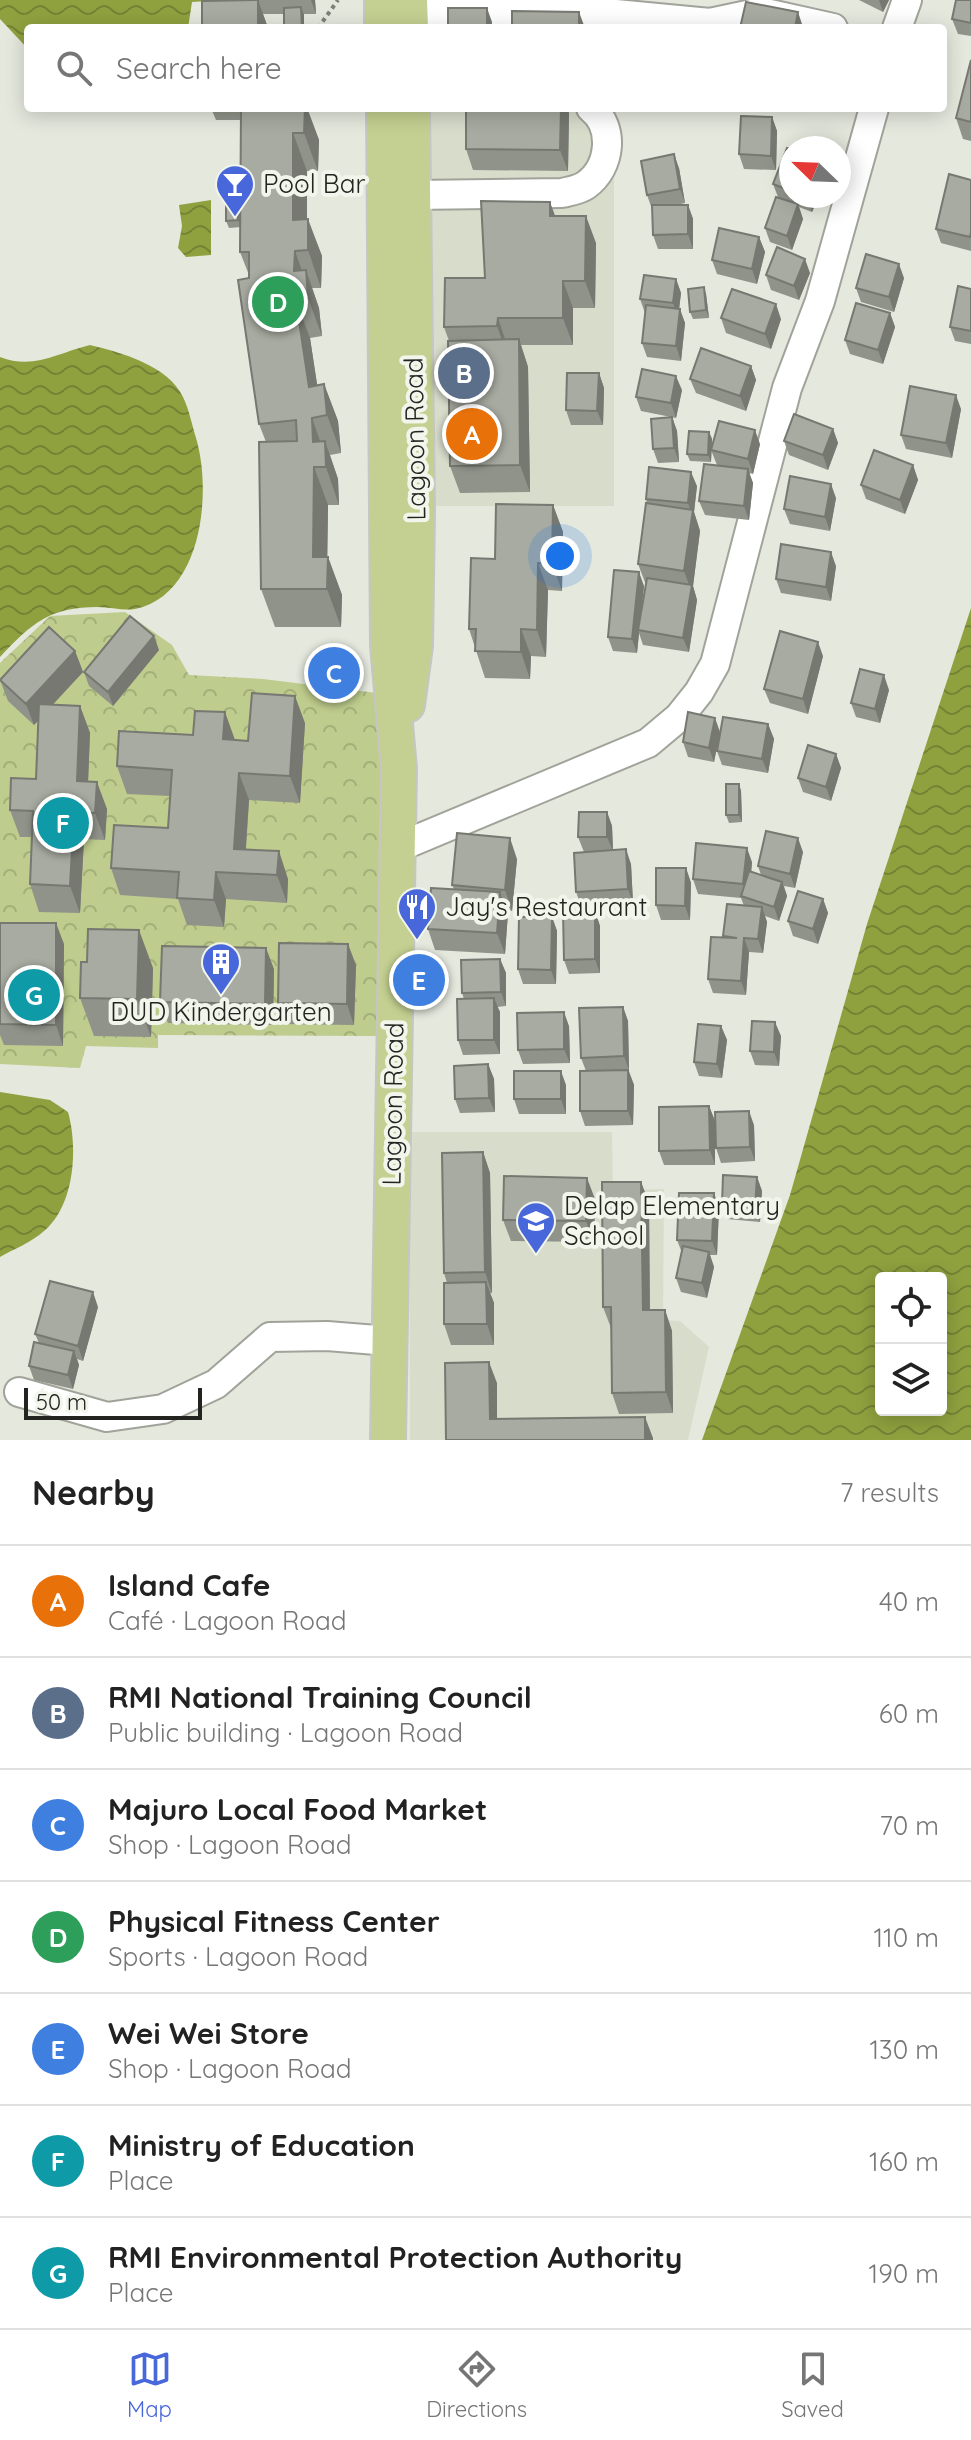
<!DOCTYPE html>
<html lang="en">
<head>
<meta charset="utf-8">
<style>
  :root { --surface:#fff; --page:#f2f2f2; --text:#222; --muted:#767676; --line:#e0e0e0; --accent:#4767da }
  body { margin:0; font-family:Quicksand,sans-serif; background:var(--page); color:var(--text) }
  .controls { position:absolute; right:24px; bottom:24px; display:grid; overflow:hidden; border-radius:8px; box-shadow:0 4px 20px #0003 }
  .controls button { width:72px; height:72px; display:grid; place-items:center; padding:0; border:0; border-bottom:2px solid var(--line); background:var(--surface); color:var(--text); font:40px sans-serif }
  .compass { position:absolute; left:779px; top:136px; width:72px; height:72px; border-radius:50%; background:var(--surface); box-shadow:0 4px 20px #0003; rotate:293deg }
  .scale { position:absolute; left:24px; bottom:20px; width:178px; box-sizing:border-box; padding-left:8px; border:4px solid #232420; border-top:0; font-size:22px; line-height:28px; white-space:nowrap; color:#232420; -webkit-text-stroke:6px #f2f5eb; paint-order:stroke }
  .you { position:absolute; left:560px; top:556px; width:28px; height:28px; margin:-20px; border:6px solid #fff; border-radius:50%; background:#1a73e8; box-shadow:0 0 0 12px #1a73e833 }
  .badge { display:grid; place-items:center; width:52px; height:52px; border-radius:50%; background:var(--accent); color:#fff; font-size:26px; font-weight:700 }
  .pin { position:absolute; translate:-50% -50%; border:4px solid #fff; box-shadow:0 2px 8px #0006 }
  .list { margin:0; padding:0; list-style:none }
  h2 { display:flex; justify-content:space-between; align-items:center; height:104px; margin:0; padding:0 32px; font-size:34px }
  h2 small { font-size:26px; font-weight:400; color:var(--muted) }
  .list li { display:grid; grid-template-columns:52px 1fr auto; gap:24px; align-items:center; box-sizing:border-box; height:112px; padding:0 32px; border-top:2px solid var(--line) }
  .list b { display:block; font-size:30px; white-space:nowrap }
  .list p { margin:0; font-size:26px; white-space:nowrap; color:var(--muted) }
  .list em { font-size:26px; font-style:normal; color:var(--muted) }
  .icon { flex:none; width:44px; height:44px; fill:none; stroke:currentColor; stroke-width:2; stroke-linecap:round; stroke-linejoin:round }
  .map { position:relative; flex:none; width:971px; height:1440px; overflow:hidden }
  .search { position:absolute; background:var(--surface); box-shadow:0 4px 20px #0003; left:24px; right:24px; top:24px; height:88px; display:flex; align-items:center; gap:20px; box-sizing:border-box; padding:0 28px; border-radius:8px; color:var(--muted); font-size:30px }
  .sheet { height:888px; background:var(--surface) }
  nav { display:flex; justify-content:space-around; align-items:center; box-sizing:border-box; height:112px; border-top:2px solid var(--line); background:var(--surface); font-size:22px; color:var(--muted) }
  nav a { display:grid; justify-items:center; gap:4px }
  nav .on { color:var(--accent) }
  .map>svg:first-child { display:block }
  .built { fill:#d8dccb }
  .park { fill:url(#park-crowns) }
  .water { fill:url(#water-waves); fill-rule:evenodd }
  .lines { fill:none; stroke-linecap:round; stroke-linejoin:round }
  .minor-casing { stroke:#a1a39a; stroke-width:32 }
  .major-casing { stroke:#c6c6c5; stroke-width:38 }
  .path { stroke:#7f8179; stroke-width:4; stroke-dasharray:4 4; stroke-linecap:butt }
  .minor { stroke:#fff; stroke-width:28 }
  .major { stroke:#c4d091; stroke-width:34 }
  .wall { fill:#90938a }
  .shaded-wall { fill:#767871 }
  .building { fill:#a8aba1; stroke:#767871; stroke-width:2 }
  .labels { text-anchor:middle; stroke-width:8; stroke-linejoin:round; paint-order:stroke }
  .poi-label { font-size:26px; fill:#232420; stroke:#f2f5eb; text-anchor:start }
  .street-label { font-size:26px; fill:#232420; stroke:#f2f5eb }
</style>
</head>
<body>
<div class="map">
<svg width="971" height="1440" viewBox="0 0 971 1440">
  <defs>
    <pattern id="park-crowns" width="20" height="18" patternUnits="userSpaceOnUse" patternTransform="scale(2)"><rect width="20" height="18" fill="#becc8d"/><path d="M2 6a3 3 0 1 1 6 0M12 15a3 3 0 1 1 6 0" fill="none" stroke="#a3af79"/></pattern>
    <pattern id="water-waves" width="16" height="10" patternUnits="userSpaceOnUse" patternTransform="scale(2)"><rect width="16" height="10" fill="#8fa13f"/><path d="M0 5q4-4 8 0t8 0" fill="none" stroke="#748334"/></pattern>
  </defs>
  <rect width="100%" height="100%" fill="#e5e8dd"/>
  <!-- built -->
  <path class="built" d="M 415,108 L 614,108 L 614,506 L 432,506 Z
    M 409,1132 L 612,1132 L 613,1190 L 664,1189 L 663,1320 L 680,1321 L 709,1347 L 688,1440 L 410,1440 Z"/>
  <!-- park -->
  <path class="park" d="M 125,612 L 172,645 L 189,675 L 263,679 L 377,693 L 384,843 L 377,1036 L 158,1035 L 158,1048 L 86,1046 L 80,1068 L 0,1064 L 0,663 L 50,616 Z"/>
  <!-- water -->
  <path class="water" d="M 0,0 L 224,0 L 192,2 L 188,28 L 28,28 L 28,49 L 0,19 Z
    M 211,200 L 211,255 L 186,257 L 178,248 L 182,226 L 179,205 Z
    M 90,345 C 120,352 169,366 183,397 C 189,409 192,425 196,438 C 212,491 203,595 135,609 C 124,611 110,607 98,607 C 50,607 32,623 0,657 L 0,357 C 34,370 57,353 90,345 Z
    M 971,608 L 971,1440 L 702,1440 L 790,1195 L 867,924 ZM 881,1278 L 941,1278 L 941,1410 L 881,1410 Z
    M 0,1092 L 50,1100 L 68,1112 C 78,1147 75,1205 44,1231 C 32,1242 14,1249 0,1257 Z"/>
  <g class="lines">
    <!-- minor casing -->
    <g class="minor-casing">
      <path id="minor" d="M 411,10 L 595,12 L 710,23 L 761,12 L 833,28
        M 897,28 L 907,0
        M 413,195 L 562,193 C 570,191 579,190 586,185 C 611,167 615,127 591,108
        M 399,847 L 648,743 L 679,717 L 699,692 L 715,664 L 787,388 L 820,301 L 874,108
        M 19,1392 L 107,1417 L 163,1409 L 216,1384 L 270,1337 L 327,1336 L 389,1341"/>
    </g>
    <!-- major casing -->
    <g class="major-casing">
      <path id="major" d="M 382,0 L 382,28
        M 410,0 L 411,28
        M 384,108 L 388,645 L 399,769 L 388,1440
        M 407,705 L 415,646 L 417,512 L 412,108"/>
    </g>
    <!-- path -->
    <path class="path" d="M 318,28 L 338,0"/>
    <!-- minor -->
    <use href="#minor" class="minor"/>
    <!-- major -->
    <use href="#major" class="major"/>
  </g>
  <!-- wall -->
  <path class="wall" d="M 243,0 L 315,0 L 316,14 L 304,14 L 304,28 L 284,28 L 284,14 L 263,14 L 268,28 Z
    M 859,0 L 889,0 L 883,12 Z
    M 971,0 L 971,36 L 958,34 L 952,19 Z
    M 971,60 L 971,141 L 963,139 L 956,118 Z
    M 211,108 L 307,108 L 319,140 L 318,171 L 307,171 L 307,219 L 322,256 L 321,288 L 312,288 L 319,308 L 322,336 L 310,338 L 317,385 L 324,384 L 338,421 L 341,453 L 330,455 L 338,479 L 339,505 L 328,505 L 327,557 L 328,557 L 342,595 L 341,627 L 275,627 L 261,589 L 266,442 L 259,424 L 249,275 L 240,252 L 241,227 L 229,228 L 226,221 L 237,201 L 240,208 L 241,120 L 216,120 Z
    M 466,108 L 567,108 L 569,113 L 568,171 L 473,170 L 466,149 Z
    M 772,117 L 777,131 L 776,170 L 744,169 L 739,154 Z
    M 791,149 L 791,196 L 819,196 L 812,212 L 799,207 L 803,219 L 792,250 L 770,242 L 765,228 L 778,197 L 773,184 Z
    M 679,168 L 685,203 L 676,205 L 688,205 L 693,219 L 693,249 L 658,249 L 653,235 L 652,209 L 647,195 Z
    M 971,180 L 971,251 L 941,243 L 936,229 Z
    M 555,216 L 596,243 L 595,308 L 573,308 L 573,345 L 521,345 L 528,367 L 530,492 L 460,493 L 450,466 L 449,341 L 444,327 L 485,278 Z
    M 759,237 L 765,252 L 757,284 L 717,274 L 712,260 Z
    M 810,273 L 799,300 L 771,290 L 766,275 Z
    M 904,278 L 894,312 L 861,302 L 856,288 Z
    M 676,279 L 681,293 L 679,309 L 685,323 L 681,361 L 647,357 L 642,343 L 645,313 L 640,299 Z
    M 971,289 L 971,344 L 955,341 L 950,327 Z
    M 706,294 L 709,318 L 693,319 L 690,312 Z
    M 890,313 L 895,327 L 883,364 L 850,354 L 845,340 Z
    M 721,318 L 781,319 L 771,349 L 726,333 Z
    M 751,366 L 756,380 L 746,411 L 696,393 L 690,379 Z
    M 599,373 L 604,388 L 603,425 L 571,425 L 566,410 Z
    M 682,390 L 676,418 L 641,411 L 636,397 Z
    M 961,409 L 952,458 L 906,449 L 901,435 Z
    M 672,417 L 677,431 L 679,462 L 658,463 L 653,449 Z
    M 833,429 L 838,443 L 828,470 L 789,455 L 784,441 Z
    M 709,432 L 712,439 L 711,462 L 690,461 L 687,454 Z
    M 760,444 L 753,474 L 749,473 L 753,483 L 749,520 L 705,515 L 699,501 L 717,465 L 711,450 Z
    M 913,465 L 918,480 L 905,514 L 866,499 L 861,485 Z
    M 697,486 L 694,512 L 700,531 L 693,586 L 697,600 L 689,652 L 643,645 L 639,633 L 637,653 L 613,651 L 608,637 L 644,586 L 641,610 L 646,585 L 638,564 L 647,504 L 646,499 Z
    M 836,498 L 830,531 L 790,524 L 784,509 Z
    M 553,505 L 563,532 L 562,591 L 548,590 L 546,657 L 531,656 L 530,679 L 485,678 L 469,629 L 495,559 Z
    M 836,566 L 831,601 L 781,593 L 776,579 Z
    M 159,650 L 113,706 L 89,686 L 84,672 Z
    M 75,651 L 83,672 L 52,704 L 80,706 L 90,733 L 88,782 L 107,809 L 105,840 L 84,839 L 80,913 L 39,912 L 30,884 L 32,837 L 20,837 L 10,810 L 36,779 L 39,720 L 34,725 L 8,701 L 0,680 Z
    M 823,656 L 808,714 L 770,703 L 764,689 Z
    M 889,690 L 880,723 L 856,717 L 851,703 Z
    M 305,723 L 300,803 L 249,800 L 246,849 L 288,879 L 287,903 L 226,899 L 224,927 L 187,925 L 178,899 L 120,895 L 111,868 L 168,828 L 170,796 L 127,794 L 117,766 L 235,740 L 248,741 Z
    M 768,724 L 774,739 L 768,773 L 722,765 L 717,751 Z
    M 720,732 L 714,762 L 688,757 L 683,742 Z
    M 836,754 L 841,768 L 831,801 L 803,792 L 798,778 Z
    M 739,784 L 741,791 L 742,822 L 729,823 L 726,815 Z
    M 607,812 L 612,826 L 613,850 L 631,864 L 633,903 L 581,906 L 576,892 L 593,852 L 584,852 L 578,837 Z
    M 803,852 L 795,888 L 784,886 L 787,896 L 779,921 L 765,916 L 767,922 L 763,953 L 749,952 L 746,995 L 713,993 L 708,979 L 724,938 L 723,936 L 744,906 L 741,898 L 698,894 L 693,879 L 752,862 L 751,872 L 761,875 L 758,866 Z
    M 517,859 L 512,911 L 507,910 L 508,913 L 505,954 L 435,950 L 428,929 L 454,889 L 452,885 Z
    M 686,868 L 691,883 L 690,920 L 661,920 L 656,905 Z
    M 823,899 L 828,913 L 818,944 L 793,936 L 788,921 Z
    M 595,911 L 600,926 L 600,973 L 569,974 L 564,960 Z
    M 552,917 L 557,931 L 556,984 L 523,984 L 518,969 Z
    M 0,923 L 64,944 L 63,1046 L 4,1045 L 0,1035 Z
    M 500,959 L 506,973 L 506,1006 L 497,1007 L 500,1012 L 500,1054 L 463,1055 L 458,1040 L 464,999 L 462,993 Z
    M 87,962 L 153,968 L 151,1037 L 94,1036 L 80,998 Z
    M 356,965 L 354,1025 L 286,1024 L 278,1003 Z
    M 274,969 L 273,1025 L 168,1023 L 160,1002 Z
    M 623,1007 L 628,1021 L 629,1071 L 634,1085 L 633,1125 L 585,1126 L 580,1111 L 586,1071 L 581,1058 Z
    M 569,1026 L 570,1063 L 523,1064 L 518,1050 Z
    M 721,1026 L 727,1040 L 722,1078 L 699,1076 L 694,1062 Z
    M 781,1036 L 779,1066 L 755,1065 L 750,1051 Z
    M 488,1064 L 494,1079 L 495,1112 L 460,1113 L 455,1099 Z
    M 566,1085 L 566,1114 L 519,1114 L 514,1099 Z
    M 709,1106 L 715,1121 L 715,1165 L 664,1165 L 659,1151 Z
    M 754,1125 L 755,1161 L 721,1163 L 716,1148 Z
    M 483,1152 L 490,1173 L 492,1293 L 490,1293 L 494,1303 L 494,1345 L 451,1345 L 444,1324 L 447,1283 L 444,1273 Z
    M 757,1177 L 762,1191 L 760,1222 L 727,1219 L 722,1205 Z
    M 641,1182 L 649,1203 L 650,1310 L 665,1310 L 672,1331 L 673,1413 L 619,1414 L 612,1393 L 611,1328 L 603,1307 Z
    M 714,1193 L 719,1208 L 717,1255 L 710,1255 L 714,1267 L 707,1298 L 681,1292 L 676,1278 L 682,1253 L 677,1240 Z
    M 595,1199 L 594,1242 L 511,1241 L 503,1220 Z
    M 98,1307 L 83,1361 L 77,1359 L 79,1365 L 73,1389 L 34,1380 L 29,1366 L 39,1343 L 35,1334 Z"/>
  <!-- shaded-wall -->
  <path class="shaded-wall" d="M 258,0 L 268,28 L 258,28 Z
    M 311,0 L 315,0 L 316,14 Z
    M 879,0 L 889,0 L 883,12 Z
    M 301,7 L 304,15 L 304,28 L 302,28 Z
    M 487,8 L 492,22 L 492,28 L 487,28 Z
    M 579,12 L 585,28 L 579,28 Z
    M 798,12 L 803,27 L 803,28 L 795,28 Z
    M 303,108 L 307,108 L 319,140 L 318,171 L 304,133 Z
    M 561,108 L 567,108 L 569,113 L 568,171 L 560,150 Z
    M 772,117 L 777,131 L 776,170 L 771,156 Z
    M 293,133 L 307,171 L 307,250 L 293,220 Z
    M 674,154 L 679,168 L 685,203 L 680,189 Z
    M 808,196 L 819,196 L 812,212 L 807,198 Z
    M 237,201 L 240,208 L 241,227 L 238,220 Z
    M 550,202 L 560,229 L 550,216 Z
    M 798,204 L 803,219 L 792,250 L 787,236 Z
    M 688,205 L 693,219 L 693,249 L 688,234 Z
    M 586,216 L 596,243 L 595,308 L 585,281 Z
    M 308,219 L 322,256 L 321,288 L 308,250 Z
    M 759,237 L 765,252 L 757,284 L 752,269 Z
    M 295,251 L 307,285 L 306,270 L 319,308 L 322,336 L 308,298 L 294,271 Z
    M 805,259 L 810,273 L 799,300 L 794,286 Z
    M 899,264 L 904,278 L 894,312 L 889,297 Z
    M 676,279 L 681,293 L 678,318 L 673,303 Z
    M 563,281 L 573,308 L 573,345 L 563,318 Z
    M 704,287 L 706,294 L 709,318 L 706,310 Z
    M 296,301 L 310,338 L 322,416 L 309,387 Z
    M 776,304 L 781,319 L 771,349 L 765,334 Z
    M 680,309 L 685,323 L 681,361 L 676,346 Z
    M 890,313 L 895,327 L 883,364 L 878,350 Z
    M 498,318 L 507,345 L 507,354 L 497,326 Z
    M 519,339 L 528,367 L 530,492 L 520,465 Z
    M 751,366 L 756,380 L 746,411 L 740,396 Z
    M 599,373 L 604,388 L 603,425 L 597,411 Z
    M 676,376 L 682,390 L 676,418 L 671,403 Z
    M 324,384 L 338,421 L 341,453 L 327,415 Z
    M 956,395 L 961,409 L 952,458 L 946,443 Z
    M 672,417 L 677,431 L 679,462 L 674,448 Z
    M 312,418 L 325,455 L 325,441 L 338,479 L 339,505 L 326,467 L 313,442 Z
    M 833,429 L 838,443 L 828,470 L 823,455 Z
    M 755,430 L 760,444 L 753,474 L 748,459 Z
    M 709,432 L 712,439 L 711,462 L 708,455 Z
    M 913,465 L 918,480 L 905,514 L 900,500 Z
    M 314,467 L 328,505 L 327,589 L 313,557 Z
    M 748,469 L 753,483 L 749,520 L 744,506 Z
    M 691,472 L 697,486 L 694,512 L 700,531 L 693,586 L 697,600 L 689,652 L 683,638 L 691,590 L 684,571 L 692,515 L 688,503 Z
    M 831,484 L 836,498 L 830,531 L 825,517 Z
    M 553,505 L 563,532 L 562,591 L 552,564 Z
    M 831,552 L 836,566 L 831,601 L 826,587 Z
    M 328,557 L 342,595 L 341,627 L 327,589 Z
    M 538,563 L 548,590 L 546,657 L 537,630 Z
    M 639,572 L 644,586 L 639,631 L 638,630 L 639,633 L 637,653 L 632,639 Z
    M 521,629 L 531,656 L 530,679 L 521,652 Z
    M 154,636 L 159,650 L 113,706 L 108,692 Z
    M 818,642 L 823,656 L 808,714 L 803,699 Z
    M 75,651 L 83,672 L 34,725 L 26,704 Z
    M 884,675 L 889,690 L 880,723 L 875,709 Z
    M 295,696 L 305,723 L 300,803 L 290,776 Z
    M 80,706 L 90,733 L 87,808 L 77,781 Z
    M 225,712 L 235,740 L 223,739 Z
    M 715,718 L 720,732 L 714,762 L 709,748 Z
    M 768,724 L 774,739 L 768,773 L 762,759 Z
    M 836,754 L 841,768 L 831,801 L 826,787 Z
    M 239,773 L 249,800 L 244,873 L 234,849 Z
    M 97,782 L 107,809 L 105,840 L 95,813 Z
    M 739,784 L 741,791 L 742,822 L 739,815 Z
    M 74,812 L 84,839 L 80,913 L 70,886 Z
    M 607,812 L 612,826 L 613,851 L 607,837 Z
    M 510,838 L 517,859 L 512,911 L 505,890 Z
    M 798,838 L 803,852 L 795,888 L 790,874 Z
    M 747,848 L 752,862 L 749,898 L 743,884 Z
    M 626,849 L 631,864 L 633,903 L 628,889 Z
    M 279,851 L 288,879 L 287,903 L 277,875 Z
    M 686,868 L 691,883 L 690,920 L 685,906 Z
    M 216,872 L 226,899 L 224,927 L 214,900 Z
    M 782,882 L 787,896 L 779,921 L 774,907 Z
    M 500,892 L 508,913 L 505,954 L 497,933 Z
    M 823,899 L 828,913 L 818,944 L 813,929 Z
    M 762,907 L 767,922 L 763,953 L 758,939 Z
    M 595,911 L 600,926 L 600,973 L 595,959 Z
    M 552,917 L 557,931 L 556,984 L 551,970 Z
    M 56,923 L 64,944 L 63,1046 L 56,1025 Z
    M 139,930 L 153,968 L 151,1037 L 137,999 Z
    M 744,938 L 749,952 L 746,995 L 741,981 Z
    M 348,944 L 356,965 L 354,1025 L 347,1004 Z
    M 266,948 L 274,969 L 273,1025 L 265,1004 Z
    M 500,959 L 506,973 L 506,1006 L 501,992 Z
    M 494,998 L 500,1012 L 500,1054 L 494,1040 Z
    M 623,1007 L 628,1021 L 629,1070 L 624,1056 Z
    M 564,1012 L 569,1026 L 570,1063 L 564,1049 Z
    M 775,1022 L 781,1036 L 779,1066 L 774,1052 Z
    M 721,1026 L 727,1040 L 722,1078 L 717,1064 Z
    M 488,1064 L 494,1079 L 495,1112 L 489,1098 Z
    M 628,1070 L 634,1085 L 633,1125 L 628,1111 Z
    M 561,1071 L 566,1085 L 566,1114 L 561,1099 Z
    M 709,1106 L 715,1121 L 715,1165 L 710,1150 Z
    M 749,1111 L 754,1125 L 755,1161 L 750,1147 Z
    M 483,1152 L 490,1173 L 492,1293 L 485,1272 Z
    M 757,1177 L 762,1191 L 760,1222 L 755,1207 Z
    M 587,1178 L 595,1199 L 594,1242 L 586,1221 Z
    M 641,1182 L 649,1203 L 650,1331 L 643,1310 Z
    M 714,1193 L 719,1208 L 717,1255 L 712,1241 Z
    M 709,1252 L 714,1267 L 707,1298 L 702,1283 Z
    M 486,1282 L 494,1303 L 494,1345 L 487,1324 Z
    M 93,1292 L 98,1307 L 83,1361 L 78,1346 Z
    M 665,1310 L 672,1331 L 673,1413 L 666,1392 Z
    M 74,1351 L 79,1365 L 73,1389 L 68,1375 Z
    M 489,1362 L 497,1383 L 497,1440 L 490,1419 Z
    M 645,1417 L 653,1438 L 653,1440 L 645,1440 Z"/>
  <!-- building -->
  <path class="building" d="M 258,0 L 258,28 L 202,28 L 202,1 Z
    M 956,0 L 971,0 L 971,23 L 952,19 Z
    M 746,2 L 798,12 L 795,28 L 740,28 Z
    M 301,7 L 302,28 L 284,28 L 284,8 Z
    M 448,8 L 487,8 L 487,28 L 448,28 Z
    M 512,11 L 579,12 L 579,28 L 512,28 Z
    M 971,60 L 971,122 L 956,118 Z
    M 241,108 L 305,108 L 304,133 L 293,133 L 293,220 L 308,219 L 308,250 L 295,251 L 294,271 L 306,270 L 308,298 L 296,301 L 309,387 L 324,384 L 327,415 L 312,418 L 313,442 L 325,441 L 326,467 L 314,467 L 313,557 L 328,557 L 327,589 L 261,589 L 259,442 L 297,441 L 296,420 L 259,424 L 238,280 L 249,278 L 249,252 L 240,252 Z
    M 466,108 L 561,108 L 560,150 L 466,149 Z
    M 741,116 L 772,117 L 771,156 L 739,154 Z
    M 787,148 L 791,149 L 791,191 L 773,184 Z
    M 674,154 L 680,189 L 647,195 L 641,161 Z
    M 949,174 L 971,180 L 971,232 L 970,237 L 936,229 Z
    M 776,197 L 798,204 L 787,236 L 765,228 Z
    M 237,201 L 238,220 L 226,221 L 226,202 Z
    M 481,201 L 550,202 L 550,216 L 586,216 L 585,281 L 563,281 L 563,318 L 498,318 L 497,326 L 444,327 L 445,278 L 485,278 Z
    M 652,205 L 688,205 L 688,234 L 653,235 Z
    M 719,228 L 759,237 L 752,269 L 712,260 Z
    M 777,247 L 805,259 L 794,286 L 766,275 Z
    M 866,254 L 899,264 L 889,297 L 856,288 Z
    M 644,275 L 676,279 L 673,303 L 640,299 Z
    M 958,286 L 971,289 L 971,331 L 950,327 Z
    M 704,287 L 706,310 L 690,312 L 688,289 Z
    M 732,289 L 776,304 L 765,334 L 721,318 Z
    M 856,303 L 890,313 L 878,350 L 845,340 Z
    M 646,305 L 680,309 L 676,346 L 642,343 Z
    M 519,339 L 520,465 L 450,466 L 448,341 Z
    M 701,348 L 751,366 L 740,396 L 690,379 Z
    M 642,369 L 676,376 L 671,403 L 636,397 Z
    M 567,373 L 599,373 L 597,411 L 566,410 Z
    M 910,386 L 956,395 L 946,443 L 901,435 Z
    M 794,414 L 833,429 L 823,455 L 784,441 Z
    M 672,417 L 674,448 L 653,449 L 651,419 Z
    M 719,421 L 755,430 L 748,459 L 711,450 Z
    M 689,431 L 709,432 L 708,455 L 687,454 Z
    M 874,450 L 913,465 L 900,500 L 861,485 Z
    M 704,464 L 748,469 L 744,506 L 699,501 Z
    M 649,467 L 691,472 L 688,503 L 646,499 Z
    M 790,476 L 831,484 L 825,517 L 784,509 Z
    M 646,503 L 693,510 L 684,571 L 638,564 Z
    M 496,504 L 553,505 L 552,564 L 538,563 L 537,630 L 521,629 L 521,652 L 475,651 L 476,629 L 469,629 L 471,558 L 495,559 Z
    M 781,544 L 831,552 L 826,587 L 776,579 Z
    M 614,570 L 639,572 L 632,639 L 608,637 Z
    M 647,578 L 692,585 L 683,638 L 638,630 Z
    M 130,616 L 154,636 L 108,692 L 84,672 Z
    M 49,627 L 75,651 L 26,704 L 0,680 Z
    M 780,631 L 818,642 L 803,699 L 764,689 Z
    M 860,669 L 884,675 L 875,709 L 851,703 Z
    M 252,693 L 295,696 L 290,776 L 239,773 L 234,849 L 279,851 L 277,875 L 216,872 L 214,900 L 177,898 L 179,872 L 111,868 L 114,825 L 168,828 L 172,770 L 117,766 L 119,731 L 193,735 L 195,711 L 225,712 L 223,739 L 248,741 Z
    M 39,704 L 80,706 L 77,781 L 97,782 L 95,813 L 74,812 L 70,886 L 30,884 L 33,811 L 10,810 L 11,778 L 36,779 Z
    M 688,712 L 715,718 L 709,748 L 683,742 Z
    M 723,717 L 768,724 L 762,759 L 717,751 Z
    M 808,745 L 836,754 L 826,787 L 798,778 Z
    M 726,784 L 739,784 L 739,815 L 726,815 Z
    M 579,812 L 607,812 L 607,837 L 578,837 Z
    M 766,831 L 798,838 L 790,874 L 758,866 Z
    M 457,833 L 510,838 L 505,890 L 452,885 Z
    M 696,843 L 747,848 L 743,884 L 693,879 Z
    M 626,849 L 628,889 L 576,892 L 574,853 Z
    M 656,868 L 686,868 L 685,906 L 656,905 Z
    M 749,871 L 782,882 L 774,907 L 741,896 Z
    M 431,888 L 500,892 L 497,933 L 428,929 Z
    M 798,891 L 823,899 L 813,929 L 788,921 Z
    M 727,904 L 762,907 L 758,939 L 744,938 L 741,981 L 708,979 L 711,937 L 737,938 L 723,936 Z
    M 595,911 L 595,959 L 564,960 L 563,912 Z
    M 519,917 L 552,917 L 551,970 L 518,969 Z
    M 0,923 L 56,923 L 56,1025 L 0,1024 Z
    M 88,929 L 139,930 L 137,999 L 80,998 L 81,962 L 87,962 Z
    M 279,943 L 348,944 L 347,1004 L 278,1003 Z
    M 162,946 L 266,948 L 265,1004 L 160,1002 Z
    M 500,959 L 501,992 L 462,993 L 461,960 Z
    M 494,998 L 494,1040 L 458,1040 L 457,999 Z
    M 623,1007 L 624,1056 L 581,1058 L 579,1008 Z
    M 564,1012 L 564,1049 L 518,1050 L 517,1013 Z
    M 752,1021 L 775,1022 L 774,1052 L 750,1051 Z
    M 698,1024 L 721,1026 L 717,1064 L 694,1062 Z
    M 488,1064 L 489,1098 L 455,1099 L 454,1066 Z
    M 628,1070 L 628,1111 L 580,1111 L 580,1071 Z
    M 514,1071 L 561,1071 L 561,1099 L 514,1099 Z
    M 709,1106 L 710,1150 L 659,1151 L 659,1107 Z
    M 749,1111 L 750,1147 L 716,1148 L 715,1112 Z
    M 483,1152 L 485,1272 L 444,1273 L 442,1153 Z
    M 723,1175 L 757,1177 L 755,1207 L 722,1205 Z
    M 504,1176 L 587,1178 L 586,1221 L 503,1220 Z
    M 602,1182 L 641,1182 L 643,1310 L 665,1310 L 666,1392 L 612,1393 L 611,1307 L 603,1307 Z
    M 679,1193 L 714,1193 L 712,1241 L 677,1240 Z
    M 683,1246 L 709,1252 L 702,1283 L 676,1278 Z
    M 50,1281 L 93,1292 L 78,1346 L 35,1334 Z
    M 486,1282 L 487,1324 L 444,1324 L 444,1283 Z
    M 34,1342 L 74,1351 L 68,1375 L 29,1366 Z
    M 489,1362 L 490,1419 L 645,1417 L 645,1440 L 446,1440 L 445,1363 Z"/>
  <!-- icons -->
  <defs>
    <g id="bar-pin" transform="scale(2)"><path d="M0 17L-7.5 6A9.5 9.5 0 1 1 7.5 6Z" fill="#4767da" stroke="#f2f5eb"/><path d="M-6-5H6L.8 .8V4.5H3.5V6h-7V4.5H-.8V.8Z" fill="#fff"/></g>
    <g id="restaurant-pin" transform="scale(2)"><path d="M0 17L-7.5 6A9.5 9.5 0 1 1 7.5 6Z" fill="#4767da" stroke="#f2f5eb"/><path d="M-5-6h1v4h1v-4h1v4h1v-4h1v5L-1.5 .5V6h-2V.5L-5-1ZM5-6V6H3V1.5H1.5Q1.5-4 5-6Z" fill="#fff"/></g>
    <g id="building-pin" transform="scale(2)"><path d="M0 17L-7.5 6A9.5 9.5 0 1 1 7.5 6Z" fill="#4767da" stroke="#f2f5eb"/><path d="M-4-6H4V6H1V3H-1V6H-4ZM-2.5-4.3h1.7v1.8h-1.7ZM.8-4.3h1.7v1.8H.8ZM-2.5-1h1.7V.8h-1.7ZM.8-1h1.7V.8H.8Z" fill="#fff"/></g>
    <g id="school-pin" transform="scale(2)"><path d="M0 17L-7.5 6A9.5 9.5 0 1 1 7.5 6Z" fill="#4767da" stroke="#f2f5eb"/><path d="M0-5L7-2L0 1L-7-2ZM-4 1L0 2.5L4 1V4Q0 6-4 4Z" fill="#fff"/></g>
  </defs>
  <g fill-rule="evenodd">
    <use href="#bar-pin" x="235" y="184"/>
    <use href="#restaurant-pin" x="417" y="907"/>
    <use href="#building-pin" x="221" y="962"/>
    <use href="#school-pin" x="536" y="1221"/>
  </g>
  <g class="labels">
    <!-- poi labels -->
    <g class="poi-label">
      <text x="263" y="193">Pool Bar</text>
      <text x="445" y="916">Jay's Restaurant</text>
      <text x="221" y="1021" text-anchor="middle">DUD Kindergarten</text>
      <text x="564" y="1215">Delap Elementary<tspan x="564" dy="30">School</tspan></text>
    </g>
    <!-- street labels -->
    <g class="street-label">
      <text transform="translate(415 439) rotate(-91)" y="9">Lagoon Road</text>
      <text transform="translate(393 1104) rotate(-89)" y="9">Lagoon Road</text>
    </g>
  </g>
</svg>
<div class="controls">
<button><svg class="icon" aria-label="locate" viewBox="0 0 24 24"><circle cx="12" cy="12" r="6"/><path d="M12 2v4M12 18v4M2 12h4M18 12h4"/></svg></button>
<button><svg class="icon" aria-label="layers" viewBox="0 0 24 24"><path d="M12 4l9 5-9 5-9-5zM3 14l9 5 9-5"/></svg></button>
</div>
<svg class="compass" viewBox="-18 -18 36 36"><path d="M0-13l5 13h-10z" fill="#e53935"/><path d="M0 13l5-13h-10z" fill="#767676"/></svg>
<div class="scale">50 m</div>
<div class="you"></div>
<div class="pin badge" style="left:472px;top:434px;background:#e8710a">A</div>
<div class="pin badge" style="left:464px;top:373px;background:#5c6f8a">B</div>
<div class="pin badge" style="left:334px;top:673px;background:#3f7fe0">C</div>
<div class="pin badge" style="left:278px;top:302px;background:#2e9e5b">D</div>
<div class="pin badge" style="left:419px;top:980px;background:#3f7fe0">E</div>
<div class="pin badge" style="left:63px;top:823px;background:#0f9aa8">F</div>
<div class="pin badge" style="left:34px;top:995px;background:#0f9aa8">G</div>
<div class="search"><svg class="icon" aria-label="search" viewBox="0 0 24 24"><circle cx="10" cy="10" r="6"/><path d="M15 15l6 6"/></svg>Search here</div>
</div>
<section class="sheet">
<h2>Nearby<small>7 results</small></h2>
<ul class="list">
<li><span class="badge" style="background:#e8710a">A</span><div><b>Island Cafe</b><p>Café · Lagoon Road</p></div><em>40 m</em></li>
<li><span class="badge" style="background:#5c6f8a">B</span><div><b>RMI National Training Council</b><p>Public building · Lagoon Road</p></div><em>60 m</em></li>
<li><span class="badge" style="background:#3f7fe0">C</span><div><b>Majuro Local Food Market</b><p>Shop · Lagoon Road</p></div><em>70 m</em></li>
<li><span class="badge" style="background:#2e9e5b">D</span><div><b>Physical Fitness Center</b><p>Sports · Lagoon Road</p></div><em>110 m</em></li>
<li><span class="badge" style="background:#3f7fe0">E</span><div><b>Wei Wei Store</b><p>Shop · Lagoon Road</p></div><em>130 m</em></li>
<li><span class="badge" style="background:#0f9aa8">F</span><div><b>Ministry of Education</b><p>Place</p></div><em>160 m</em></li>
<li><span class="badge" style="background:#0f9aa8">G</span><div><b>RMI Environmental Protection Authority</b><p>Place</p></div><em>190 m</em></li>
</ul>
</section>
<nav>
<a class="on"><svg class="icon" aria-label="map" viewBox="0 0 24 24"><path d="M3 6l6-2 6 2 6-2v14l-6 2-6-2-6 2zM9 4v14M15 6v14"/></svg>Map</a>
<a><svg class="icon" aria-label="directions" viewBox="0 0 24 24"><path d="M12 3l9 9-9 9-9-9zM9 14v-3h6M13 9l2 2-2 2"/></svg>Directions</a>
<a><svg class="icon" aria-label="saved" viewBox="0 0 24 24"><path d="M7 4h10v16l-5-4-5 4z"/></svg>Saved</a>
</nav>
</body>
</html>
